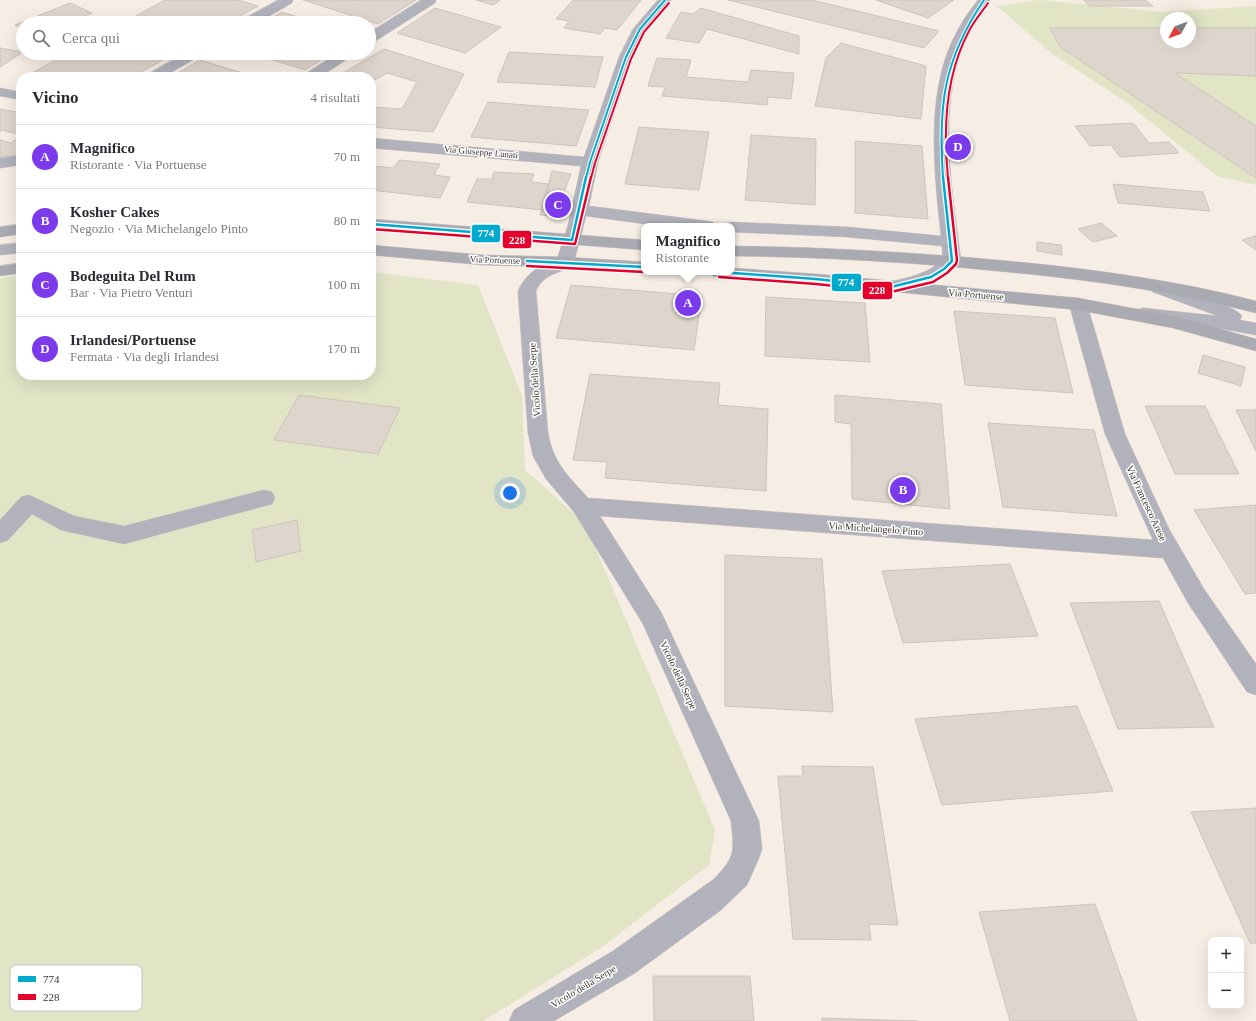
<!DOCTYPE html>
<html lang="it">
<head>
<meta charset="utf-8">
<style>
  :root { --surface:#fff; --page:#f7f7f7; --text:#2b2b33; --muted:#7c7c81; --line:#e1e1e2; --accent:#7c3aed }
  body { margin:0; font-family:Georgia,serif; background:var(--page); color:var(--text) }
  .controls { position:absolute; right:12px; bottom:12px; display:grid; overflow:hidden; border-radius:8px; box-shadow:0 4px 16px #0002 }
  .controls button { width:36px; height:36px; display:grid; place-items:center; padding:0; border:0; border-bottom:1px solid var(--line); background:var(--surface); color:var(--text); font:20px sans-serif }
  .compass { position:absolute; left:1160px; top:12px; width:36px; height:36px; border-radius:50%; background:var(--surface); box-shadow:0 4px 16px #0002; rotate:229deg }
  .you { position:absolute; left:510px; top:493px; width:14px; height:14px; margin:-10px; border:3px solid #fff; border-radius:50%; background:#1a73e8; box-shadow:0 0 0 6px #1a73e833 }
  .badge { display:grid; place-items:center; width:26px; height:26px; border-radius:50%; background:var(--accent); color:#fff; font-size:13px; font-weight:700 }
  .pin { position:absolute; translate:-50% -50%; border:2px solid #fff; box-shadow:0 1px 4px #0006 }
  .popup { position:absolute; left:641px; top:223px; width:94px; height:52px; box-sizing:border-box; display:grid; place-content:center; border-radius:8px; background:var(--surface); filter:drop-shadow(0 1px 3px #0005); font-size:13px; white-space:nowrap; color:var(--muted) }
  .popup b { font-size:15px; color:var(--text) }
  .popup::after { content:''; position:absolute; left:50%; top:100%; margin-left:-8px; border:8px solid transparent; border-top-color:var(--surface) }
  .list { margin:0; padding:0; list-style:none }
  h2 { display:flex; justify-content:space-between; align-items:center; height:52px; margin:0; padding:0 16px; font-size:17px }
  h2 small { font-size:13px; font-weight:400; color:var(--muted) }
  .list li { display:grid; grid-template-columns:26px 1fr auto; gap:12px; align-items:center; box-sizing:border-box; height:64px; padding:0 16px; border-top:1px solid var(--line) }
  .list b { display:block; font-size:15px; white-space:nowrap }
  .list p { margin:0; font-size:13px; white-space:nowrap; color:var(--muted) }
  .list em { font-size:13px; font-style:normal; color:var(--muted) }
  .icon { flex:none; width:22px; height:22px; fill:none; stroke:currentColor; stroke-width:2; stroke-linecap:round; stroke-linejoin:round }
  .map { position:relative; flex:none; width:1256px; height:1021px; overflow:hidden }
  .search { position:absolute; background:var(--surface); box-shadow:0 4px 16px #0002; left:16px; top:16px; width:360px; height:44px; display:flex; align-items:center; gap:10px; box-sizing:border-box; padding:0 14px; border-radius:22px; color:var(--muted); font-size:15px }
  .panel { position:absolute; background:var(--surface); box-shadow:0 4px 16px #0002; left:16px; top:72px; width:360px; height:308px; border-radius:16px }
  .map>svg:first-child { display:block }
  .green { fill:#e1e5c6; fill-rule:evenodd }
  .building { fill:#ded5cc; stroke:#cdc4bb }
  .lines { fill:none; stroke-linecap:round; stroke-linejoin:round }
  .minor-casing { stroke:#cfc8c0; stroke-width:1 }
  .major-casing { stroke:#cfc8c0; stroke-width:1 }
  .minor { fill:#b1b2bb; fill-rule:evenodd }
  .major { fill:#aaaab3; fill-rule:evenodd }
  .bus-1-far1-casing { stroke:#fff; stroke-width:4 }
  .bus-1-casing { stroke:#fff; stroke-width:5 }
  .bus-2-far1-casing { stroke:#fff; stroke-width:4 }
  .bus-2-casing { stroke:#fff; stroke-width:5 }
  .bus-1-far1 { stroke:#00a9ce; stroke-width:2 }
  .bus-1 { stroke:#00a9ce; stroke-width:2.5 }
  .bus-2-far1 { stroke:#e4002b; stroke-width:2 }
  .bus-2 { stroke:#e4002b; stroke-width:2.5 }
  .labels { text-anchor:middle; stroke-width:3; stroke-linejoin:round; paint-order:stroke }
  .far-street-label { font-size:9px; fill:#3c3328; stroke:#fff }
  .street-label { font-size:10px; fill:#3c3328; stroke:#fff }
  .key { fill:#fff; stroke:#c4c2be; stroke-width:1 }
  .key-label { font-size:11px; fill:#3c3328 }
  .line-badge { stroke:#fff; stroke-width:1.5 }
  .badge-label { font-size:11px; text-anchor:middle; font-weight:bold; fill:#fff }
</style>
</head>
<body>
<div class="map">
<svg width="1256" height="1021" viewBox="0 0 1256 1021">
  <rect width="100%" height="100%" fill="#f6ede4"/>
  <!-- green -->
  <path class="green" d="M 1039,0 L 1163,12 L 1256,6 L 1256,185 L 1217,176 L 1126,102 L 1051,53 L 997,6 ZM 1166,18 L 1190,18 L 1190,42 L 1166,42 Z
    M 371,272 L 478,285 L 522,396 L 525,470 L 585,523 L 715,830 L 709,865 L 602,947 L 483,1021 L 0,1021 L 0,278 L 21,275 L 21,375 L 371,375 Z"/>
  <!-- building -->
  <path class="building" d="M 165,0 L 238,0 L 258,6 L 227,23 L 155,23 L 134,17 Z
    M 303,0 L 416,0 L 378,24 Z
    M 476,0 L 500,0 L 493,5 Z
    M 573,0 L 641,0 L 617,30 L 605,28 L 600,34 L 564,28 L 569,21 L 556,19 Z
    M 728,0 L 812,0 L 939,31 L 924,48 Z
    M 876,0 L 954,0 L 928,18 Z
    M 1083,0 L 1145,0 L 1153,6 L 1090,6 Z
    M 70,3 L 92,13 L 67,23 L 23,23 L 23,29 L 15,25 Z
    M 435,8 L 501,27 L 465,53 L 397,33 Z
    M 701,8 L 799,36 L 799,54 L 707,29 L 699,43 L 666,38 L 681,12 L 693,14 Z
    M 282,12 L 317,23 L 263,23 Z
    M 1050,28 L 1166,28 L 1166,42 L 1190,42 L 1190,28 L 1256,28 L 1256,76 L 1175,73 L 1256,126 L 1256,178 L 1060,47 Z
    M 841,43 L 926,66 L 921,119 L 815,106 L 826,58 Z
    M 0,48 L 23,52 L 0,67 Z
    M 384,49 L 464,74 L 433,132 L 371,127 L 371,107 L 402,109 L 417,82 L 387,73 L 371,82 L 371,77 L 336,77 Z
    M 509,52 L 603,57 L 595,87 L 497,82 Z
    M 67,53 L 175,53 L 133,77 L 25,77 Z
    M 250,53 L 332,53 L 305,70 Z
    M 657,58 L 691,60 L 686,77 L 748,82 L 751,70 L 794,73 L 791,99 L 768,97 L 767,105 L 662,96 L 665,87 L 648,86 Z
    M 200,60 L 256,77 L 171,77 Z
    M 488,102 L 589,110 L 576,146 L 471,137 Z
    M 0,109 L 21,113 L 21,135 L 2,130 L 0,132 Z
    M 1133,123 L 1149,143 L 1169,142 L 1179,153 L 1120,157 L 1111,145 L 1090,146 L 1075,126 Z
    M 639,127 L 709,132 L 699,190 L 625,184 Z
    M 751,135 L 816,139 L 815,205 L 745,200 Z
    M 21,136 L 21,155 L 0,157 L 0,140 L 11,143 Z
    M 855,141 L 922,146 L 928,219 L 855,213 Z
    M 399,160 L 440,164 L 434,175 L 450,177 L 440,198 L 371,190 L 371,173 L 375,166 L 394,168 Z
    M 552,171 L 571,174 L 555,216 L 540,215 Z
    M 494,172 L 534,174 L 531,182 L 549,184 L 542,210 L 467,202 L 477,179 L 492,179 Z
    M 1113,184 L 1203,192 L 1210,211 L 1118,203 Z
    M 1101,223 L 1117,236 L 1093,242 L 1078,229 Z
    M 1256,236 L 1256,250 L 1242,240 Z
    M 1037,242 L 1061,245 L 1062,255 L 1037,251 Z
    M 571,285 L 702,296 L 694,350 L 556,338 Z
    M 766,297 L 865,303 L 870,362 L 765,356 Z
    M 954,311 L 1055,318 L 1073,393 L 965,385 Z
    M 1203,355 L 1245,367 L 1241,386 L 1198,373 Z
    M 590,374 L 720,383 L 718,405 L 768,409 L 766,491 L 605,478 L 607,462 L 573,460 Z
    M 299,395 L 400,408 L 378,454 L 274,440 Z
    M 835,395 L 941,404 L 950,509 L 852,499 L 851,424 L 835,422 Z
    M 1145,406 L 1205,406 L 1239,474 L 1175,474 Z
    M 1236,410 L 1256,410 L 1256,451 Z
    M 988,423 L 1094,430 L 1117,516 L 1003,507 Z
    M 1256,505 L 1256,593 L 1245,594 L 1194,510 Z
    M 297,520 L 301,551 L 256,562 L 252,530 Z
    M 725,555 L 822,559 L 833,712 L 725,706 Z
    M 1010,564 L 1038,636 L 903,643 L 882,571 Z
    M 1159,601 L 1214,727 L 1118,729 L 1070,603 Z
    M 1077,706 L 1113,791 L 942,805 L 915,719 Z
    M 802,766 L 873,767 L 898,925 L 869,924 L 871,940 L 793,939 L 778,776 L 803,776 Z
    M 1256,808 L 1256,943 L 1250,943 L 1191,812 Z
    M 1095,904 L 1137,1021 L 1010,1021 L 979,912 Z
    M 653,976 L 750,976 L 754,1021 L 654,1021 Z
    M 822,1018 L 917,1021 L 822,1021 Z"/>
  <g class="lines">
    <!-- minor casing -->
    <g class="minor-casing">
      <path id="minor" d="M 278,0 L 293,0 L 292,3 L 257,23 L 240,23 L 242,20 Z
        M 421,0 L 436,0 L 435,3 L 374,42 L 369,43 L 369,33 Z
        M 658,0 L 671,0 L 646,30 L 633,57 L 598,162 L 589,206 L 707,221 L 713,222 L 715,226 L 660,226 L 586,216 L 574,262 C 565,275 545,270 536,291 L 548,433 C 554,465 568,475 588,498 L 1153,540 L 1105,434 L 1069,304 L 1072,300 L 1078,298 L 1084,300 L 1087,304 L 1125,434 L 1169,529 L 1204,589 L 1256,664 L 1256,695 L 1247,692 L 1188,603 L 1163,558 L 600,516 L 661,612 L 759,821 L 762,849 L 759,858 L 747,885 L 721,910 L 635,973 L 554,1021 L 509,1021 L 514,1010 L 613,951 L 714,879 C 736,856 734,852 731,821 L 643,624 L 574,512 L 546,479 L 533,456 L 528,433 L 518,291 C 526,273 540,265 557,259 L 568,225 L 581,166 L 371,148 L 371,138 L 584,157 L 619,57 L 633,29 Z
        M 978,0 L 990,0 C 978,19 966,37 959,59 C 939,121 953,197 961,261 C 946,283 915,288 891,293 L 885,291 L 882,287 L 885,283 C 906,278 926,275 943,260 L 942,246 L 847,237 L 732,232 L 732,226 L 724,226 L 726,223 L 732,222 L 847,227 L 941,236 C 934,170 924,88 959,28 C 964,18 971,9 978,0 Z
        M 185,53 L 202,53 L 200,56 L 163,77 L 146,77 L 148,74 Z
        M 338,53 L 354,53 L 352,56 L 320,77 L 303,77 L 305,74 Z
        M 0,88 L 21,92 L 21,100 L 0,96 Z
        M 21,155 L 21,165 L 0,168 L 0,158 Z
        M 21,243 L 21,253 L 0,255 L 0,245 Z
        M 1159,282 C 1174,286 1235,305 1242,316 L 1240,320 L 1256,323 L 1256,335 L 1200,325 L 1136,318 L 1134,314 L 1136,310 L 1143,308 L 1218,316 L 1153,292 L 1150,288 L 1153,284 Z
        M 264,490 L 272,492 L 275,498 L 272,504 L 124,544 L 61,530 L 32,514 L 8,540 L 0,543 L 0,520 L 21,497 L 29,495 L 74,516 L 124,526 Z"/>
    </g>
    <!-- major casing -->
    <g class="major-casing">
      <path id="major" d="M 371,219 L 644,240 L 644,250 L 371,229 Z
        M 21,224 L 21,234 L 0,237 L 0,227 Z
        M 371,245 L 483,255 L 565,257 L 644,262 L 644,272 L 645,272 L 644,272 L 565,267 L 483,265 L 371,255 Z
        M 732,246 C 821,247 909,252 997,260 C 1084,268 1171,279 1256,301 L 1256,313 C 1171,291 1085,279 997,271 C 909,262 821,257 732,256 Z
        M 21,263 L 21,273 L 0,276 L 0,266 Z
        M 732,268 L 816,274 L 1078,298 L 1174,316 L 1256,339 L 1256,351 L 1173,328 L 1078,310 L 816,284 L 719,277 L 713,276 L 710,272 L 732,272 Z"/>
    </g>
    <!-- minor -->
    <use href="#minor" class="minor"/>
    <!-- major -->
    <use href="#major" class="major"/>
    <!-- bus-1-far1 casing -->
    <g class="bus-1-far1-casing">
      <path id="bus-1-far1" d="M 586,178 L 590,162 L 626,57 L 640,29 L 665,0
        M 943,178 C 938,106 943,61 984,0"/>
    </g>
    <!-- bus-1 casing -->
    <g class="bus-1-casing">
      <path id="bus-1" d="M 371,224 L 572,240 L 586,177
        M 527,261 L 644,267
        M 719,272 L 816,279 L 891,287 L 931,277 L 944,269 L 952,261 L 943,177"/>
    </g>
    <!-- bus-2-far1 casing -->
    <g class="bus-2-far1-casing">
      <path id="bus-2-far1" d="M 591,178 L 595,163 L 631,59 L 644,32 L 669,3
        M 948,178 C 943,129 945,76 969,31 C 974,21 982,12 988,3"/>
    </g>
    <!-- bus-2 casing -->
    <g class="bus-2-casing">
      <path id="bus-2" d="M 371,229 L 575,244 L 591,177
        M 527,266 L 644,272
        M 719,277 L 816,284 L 891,292 L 933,282 L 947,273 L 956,264 L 957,260 L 948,177"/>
    </g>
    <!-- bus-1-far1 -->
    <use href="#bus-1-far1" class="bus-1-far1"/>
    <!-- bus-1 -->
    <use href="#bus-1" class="bus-1"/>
    <!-- bus-2-far1 -->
    <use href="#bus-2-far1" class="bus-2-far1"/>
    <!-- bus-2 -->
    <use href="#bus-2" class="bus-2"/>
  </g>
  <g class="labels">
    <!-- far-street labels -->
    <g class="far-street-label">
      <text transform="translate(481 152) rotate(5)" y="3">Via Giuseppe Lunati</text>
      <text transform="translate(495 260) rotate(2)" y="3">Via Portuense</text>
    </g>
    <!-- street labels -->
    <g class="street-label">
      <text transform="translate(976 294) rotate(5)" y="4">Via Portuense</text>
      <text transform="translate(534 380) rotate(-94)" y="4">Vicolo della Serpe</text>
      <text transform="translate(1147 503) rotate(65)" y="4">Via Francesco Arese</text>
      <text transform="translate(876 528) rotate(4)" y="4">Via Michelangelo Pinto</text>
      <text transform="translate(679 675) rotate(65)" y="4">Vicolo della Serpe</text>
      <text transform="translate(583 986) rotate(-31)" y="4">Vicolo della Serpe</text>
    </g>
  </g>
  <!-- legend -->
  <rect x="10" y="965" width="132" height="46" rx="6" class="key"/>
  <rect x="18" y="976" width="18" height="6" fill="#00a9ce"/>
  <rect x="18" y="994" width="18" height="6" fill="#e4002b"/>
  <g class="key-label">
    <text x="43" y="983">774</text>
    <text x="43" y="1001">228</text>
  </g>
  <g class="line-badge">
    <rect x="471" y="224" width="30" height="19" rx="4" fill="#00a9ce"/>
    <rect x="502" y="230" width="30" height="19" rx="4" fill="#e4002b"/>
    <rect x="831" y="273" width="31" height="19" rx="4" fill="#00a9ce"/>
    <rect x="862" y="281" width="31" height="19" rx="4" fill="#e4002b"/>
  </g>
  <g class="badge-label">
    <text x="486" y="237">774</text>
    <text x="517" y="244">228</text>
    <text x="846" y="286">774</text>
    <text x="877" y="294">228</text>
  </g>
</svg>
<div class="controls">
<button>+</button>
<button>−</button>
</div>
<svg class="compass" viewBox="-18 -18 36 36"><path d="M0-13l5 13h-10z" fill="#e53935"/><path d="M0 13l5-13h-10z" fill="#7c7c81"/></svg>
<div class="you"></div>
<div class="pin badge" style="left:688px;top:303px">A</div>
<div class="popup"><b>Magnifico</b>Ristorante</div>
<div class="pin badge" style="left:903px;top:490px">B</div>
<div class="pin badge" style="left:558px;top:205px">C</div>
<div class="pin badge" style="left:958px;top:147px">D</div>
<div class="search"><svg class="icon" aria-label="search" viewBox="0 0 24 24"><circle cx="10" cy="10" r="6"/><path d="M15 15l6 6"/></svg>Cerca qui</div>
<section class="panel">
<h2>Vicino<small>4 risultati</small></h2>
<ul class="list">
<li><span class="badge">A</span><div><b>Magnifico</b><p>Ristorante · Via Portuense</p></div><em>70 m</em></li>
<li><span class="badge">B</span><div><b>Kosher Cakes</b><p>Negozio · Via Michelangelo Pinto</p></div><em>80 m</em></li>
<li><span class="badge">C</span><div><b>Bodeguita Del Rum</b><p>Bar · Via Pietro Venturi</p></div><em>100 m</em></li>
<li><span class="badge">D</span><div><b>Irlandesi/Portuense</b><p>Fermata · Via degli Irlandesi</p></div><em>170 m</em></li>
</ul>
</section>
</div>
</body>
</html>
